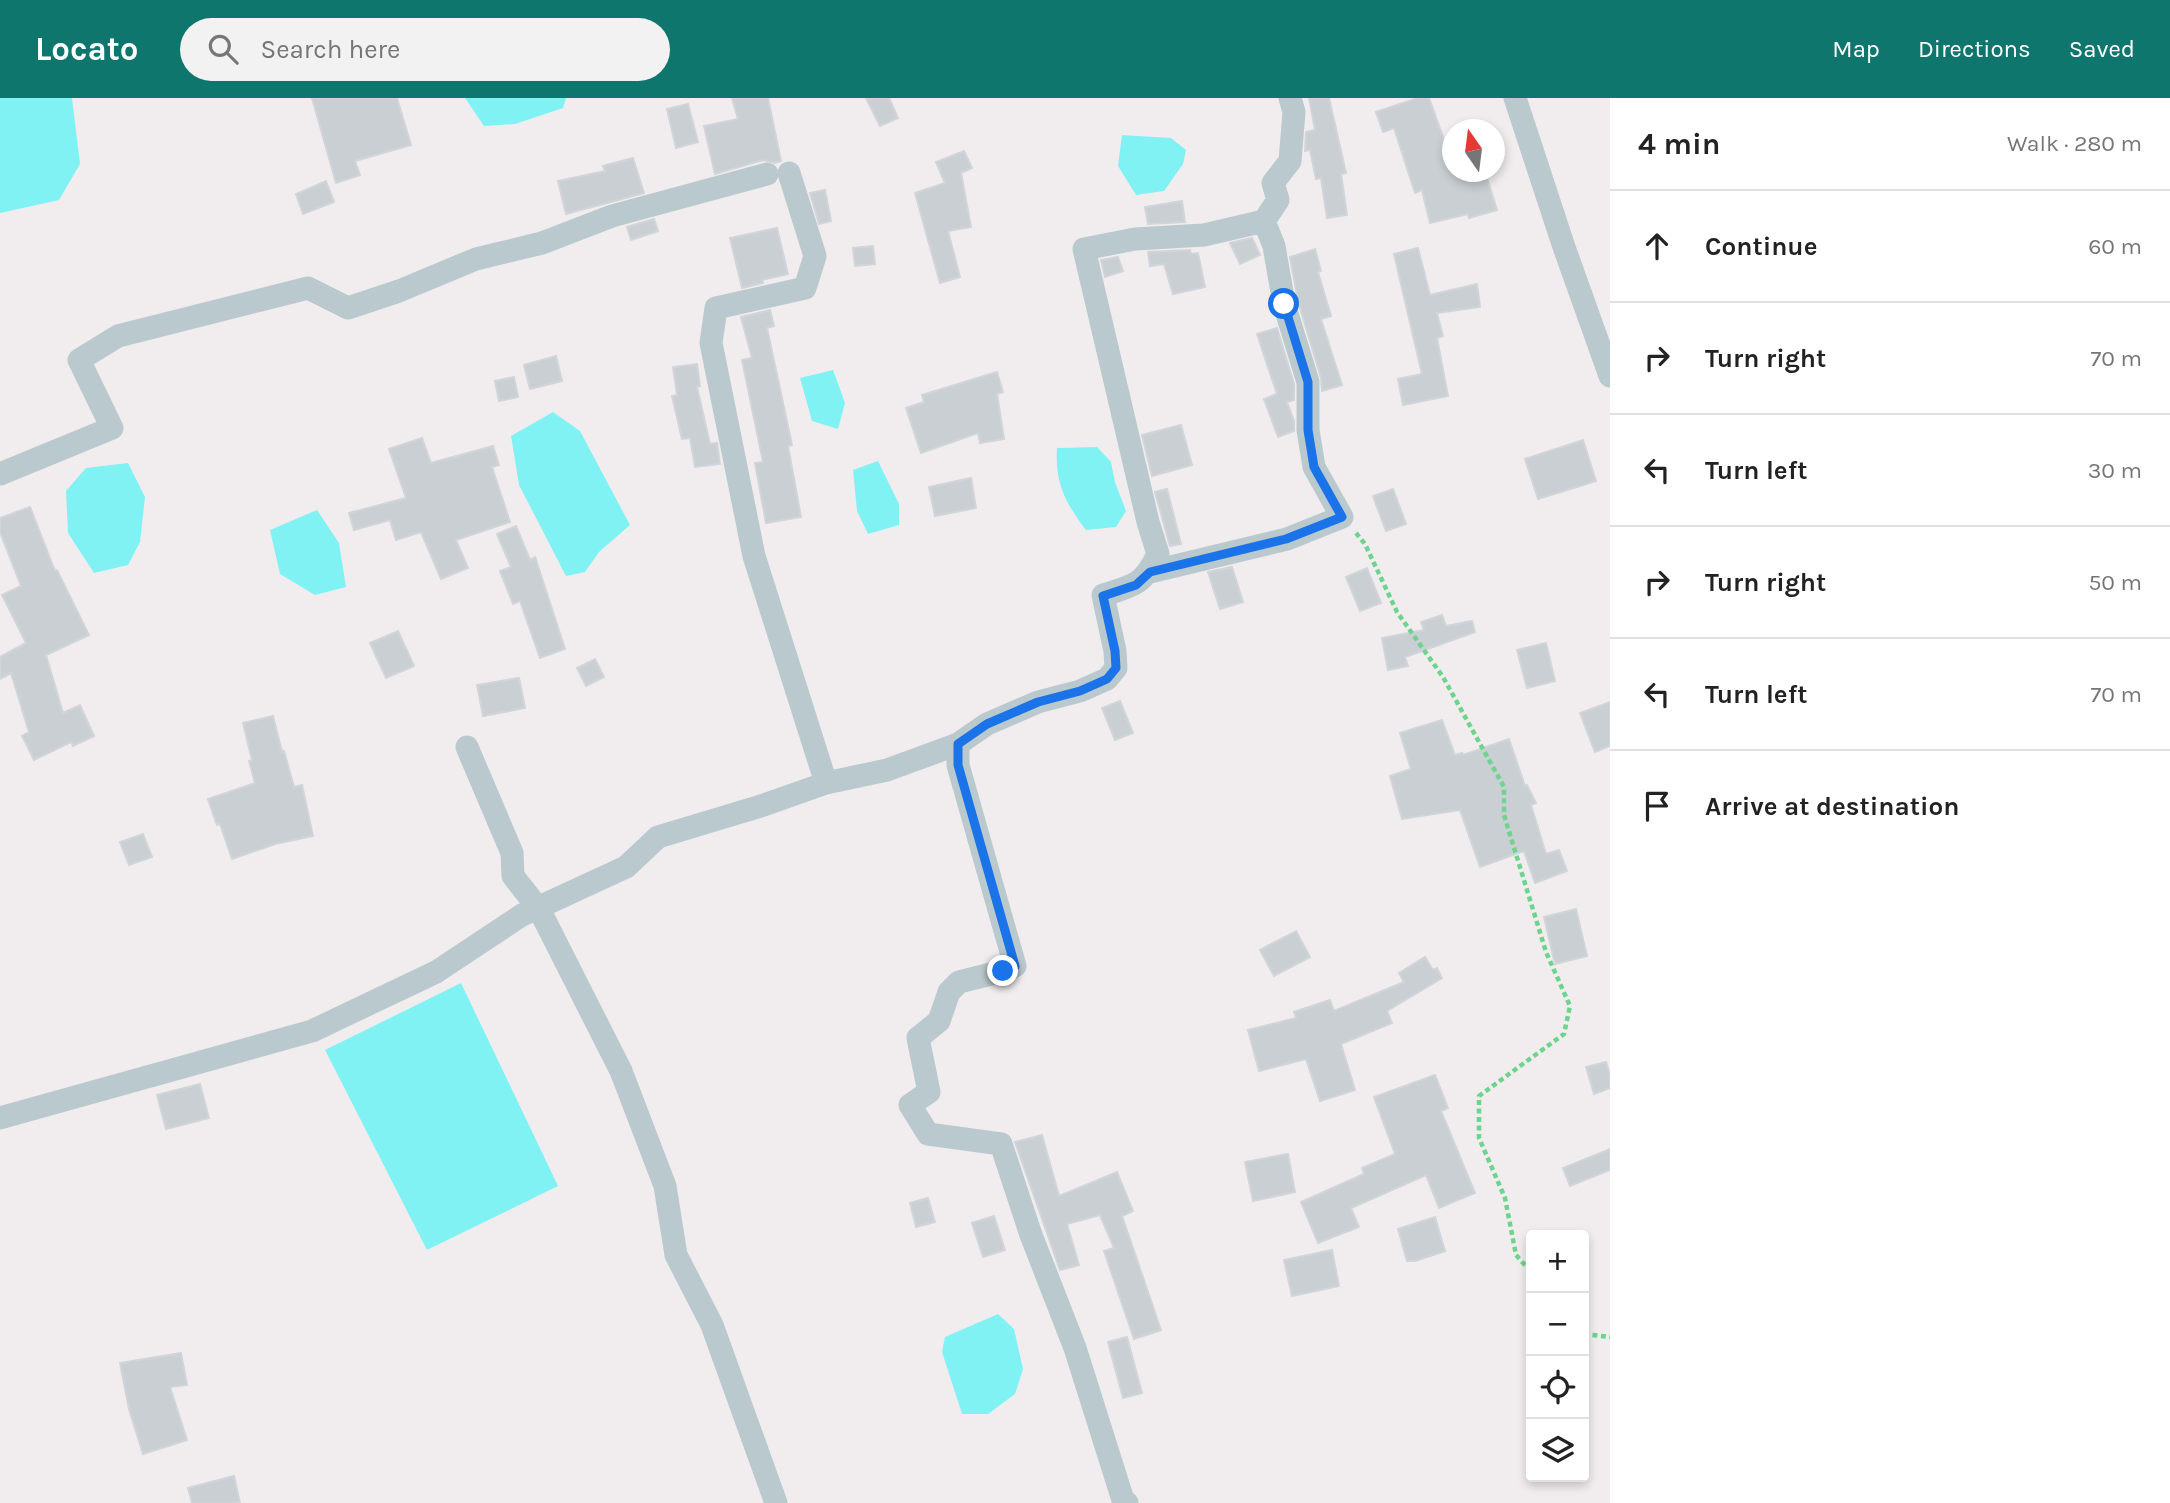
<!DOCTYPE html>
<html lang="en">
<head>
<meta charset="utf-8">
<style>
  :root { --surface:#fff; --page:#f2f2f2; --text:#222; --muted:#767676; --line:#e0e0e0; --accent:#0f766e }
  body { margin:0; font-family:Karla,sans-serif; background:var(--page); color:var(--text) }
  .controls { position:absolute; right:21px; bottom:21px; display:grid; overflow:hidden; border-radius:7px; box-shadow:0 4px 10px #0003 }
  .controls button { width:63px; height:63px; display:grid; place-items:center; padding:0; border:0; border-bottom:2px solid var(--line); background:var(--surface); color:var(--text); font:35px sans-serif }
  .compass { position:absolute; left:1442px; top:21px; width:63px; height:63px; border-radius:50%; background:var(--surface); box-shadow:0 4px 10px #0003; rotate:346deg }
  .stop { position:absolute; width:21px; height:21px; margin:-16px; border:5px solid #1a73e8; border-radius:50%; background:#fff }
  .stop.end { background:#1a73e8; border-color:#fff; box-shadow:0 2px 7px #0008 }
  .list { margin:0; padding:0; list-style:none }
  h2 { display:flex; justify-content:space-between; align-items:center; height:91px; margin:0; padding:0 28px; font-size:30px }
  h2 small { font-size:23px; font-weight:400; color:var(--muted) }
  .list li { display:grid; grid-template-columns:46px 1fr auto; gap:21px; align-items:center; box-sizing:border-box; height:112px; padding:0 28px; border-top:2px solid var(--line) }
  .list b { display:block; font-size:26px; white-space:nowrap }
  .list em { font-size:23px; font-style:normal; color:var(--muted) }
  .icon { flex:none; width:38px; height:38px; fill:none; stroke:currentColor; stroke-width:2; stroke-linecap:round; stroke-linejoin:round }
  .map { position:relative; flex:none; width:1610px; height:1405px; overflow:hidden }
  header { display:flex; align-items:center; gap:42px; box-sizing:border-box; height:98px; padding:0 35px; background:var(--accent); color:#fff }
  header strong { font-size:33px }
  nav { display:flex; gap:38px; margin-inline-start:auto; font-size:24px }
  .search { width:490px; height:63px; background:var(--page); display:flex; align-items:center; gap:18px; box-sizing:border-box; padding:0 24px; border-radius:38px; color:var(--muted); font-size:26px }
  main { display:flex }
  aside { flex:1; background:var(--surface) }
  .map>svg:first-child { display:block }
  .water { fill:#80f2f4 }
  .building { fill:#c9cfd3; stroke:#d1d5da; stroke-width:2 }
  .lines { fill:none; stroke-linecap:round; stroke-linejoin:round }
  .path { stroke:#6cd48d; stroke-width:4.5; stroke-dasharray:5 3.5; stroke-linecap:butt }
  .minor { stroke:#bac9ce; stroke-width:23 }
  .route { stroke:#1a73e8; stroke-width:9 }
</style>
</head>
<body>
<header>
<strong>Locato</strong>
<div class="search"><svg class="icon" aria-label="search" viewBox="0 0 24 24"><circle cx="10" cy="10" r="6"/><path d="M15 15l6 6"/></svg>Search here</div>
<nav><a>Map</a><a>Directions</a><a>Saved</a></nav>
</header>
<main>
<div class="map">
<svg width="1610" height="1405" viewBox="0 0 1610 1405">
  <rect width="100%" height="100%" fill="#f1edee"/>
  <!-- water -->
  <path class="water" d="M 0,0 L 72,0 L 80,66 L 59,102 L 0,115 Z
    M 465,0 L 566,0 L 563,10 L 515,26 L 484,28 Z
    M 1122,37 L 1171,40 L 1186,52 L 1183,66 L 1164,93 L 1136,97 L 1118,68 Z
    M 833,272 L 845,305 L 838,331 L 812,323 L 800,280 Z
    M 553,314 L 580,333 L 630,427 L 599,454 L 585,474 L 566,478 L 519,387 L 511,338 Z
    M 1097,349 L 1111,364 L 1115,384 L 1126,413 L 1116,429 L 1086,432 C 1065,404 1055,386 1057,350 Z
    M 878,363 L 899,406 L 899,427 L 868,436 L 857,413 L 853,372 Z
    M 128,365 L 145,399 L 140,444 L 128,467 L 94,475 L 68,435 L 66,393 L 86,370 Z
    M 317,412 L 339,445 L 346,489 L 315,497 L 280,476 L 270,432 Z
    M 461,885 L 558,1088 L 427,1152 L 325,952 Z
    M 998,1216 L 1014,1231 L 1023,1271 L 1015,1296 L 988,1316 L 962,1316 L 942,1254 L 945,1239 Z"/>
  <!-- building -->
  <path class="building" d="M 312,0 L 397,0 L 411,47 L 355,63 L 360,77 L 336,85 Z
    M 732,0 L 768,0 L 781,63 L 775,65 L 763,62 L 715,76 L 704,28 L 738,21 Z
    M 866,0 L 889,0 L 898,20 L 880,28 Z
    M 1309,0 L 1329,0 L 1346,75 L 1341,76 L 1347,117 L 1327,120 L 1321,80 L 1316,81 L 1310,52 L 1305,53 L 1306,34 L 1315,32 Z
    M 1418,0 L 1429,0 L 1452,64 L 1452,74 L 1485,74 L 1497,112 L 1469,120 L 1468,116 L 1430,125 L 1422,92 L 1415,95 L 1394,30 L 1383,34 L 1376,14 Z
    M 688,6 L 698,44 L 676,50 L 667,11 Z
    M 964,53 L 972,70 L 961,75 L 971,129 L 948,133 L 960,179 L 940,185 L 915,95 L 945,85 L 936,64 Z
    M 633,60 L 644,95 L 566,116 L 558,83 L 605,73 L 603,68 Z
    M 326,83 L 334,104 L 303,116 L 296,96 Z
    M 825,92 L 831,123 L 819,126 L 810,95 Z
    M 1182,103 L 1185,124 L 1148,126 L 1145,109 Z
    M 654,121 L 658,133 L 631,142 L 627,129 Z
    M 777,130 L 788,176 L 762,182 L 763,185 L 742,190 L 730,140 Z
    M 1252,140 L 1260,157 L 1240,166 L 1230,145 Z
    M 873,148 L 875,166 L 855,168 L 853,150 Z
    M 1418,150 L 1430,197 L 1477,186 L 1480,209 L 1437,215 L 1443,238 L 1437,240 L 1448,298 L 1403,307 L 1398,281 L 1422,276 L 1394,156 Z
    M 1315,151 L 1321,173 L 1318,174 L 1331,218 L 1321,221 L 1342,287 L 1322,293 L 1321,280 L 1298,203 L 1290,159 Z
    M 1190,152 L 1191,156 L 1198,155 L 1205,189 L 1173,196 L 1164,166 L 1150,168 L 1148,154 Z
    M 1118,159 L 1123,173 L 1105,179 L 1101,162 Z
    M 770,212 L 774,228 L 767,230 L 792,347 L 788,348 L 801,419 L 766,425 L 755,365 L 763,364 L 742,262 L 752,260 L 741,219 Z
    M 1277,230 L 1294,286 L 1294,302 L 1287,304 L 1294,323 L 1294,333 L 1278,339 L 1264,301 L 1277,296 L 1257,236 Z
    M 556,258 L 562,283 L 530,291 L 524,267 Z
    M 697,266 L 700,288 L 697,289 L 710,346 L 717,345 L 720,366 L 695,369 L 690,340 L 682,341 L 672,298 L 677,297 L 673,269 Z
    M 997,274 L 1003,294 L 997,296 L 1004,341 L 980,345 L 978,335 L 921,355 L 906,310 L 924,304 L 922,297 Z
    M 514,279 L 518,299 L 499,303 L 495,283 Z
    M 1181,327 L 1192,367 L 1152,378 L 1142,337 Z
    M 422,340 L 431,365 L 493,348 L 499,367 L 492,369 L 510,424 L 456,442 L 468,470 L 441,481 L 421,434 L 396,442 L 390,422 L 354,432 L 349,415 L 406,400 L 389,351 Z
    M 1583,342 L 1596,383 L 1538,401 L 1525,361 Z
    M 971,380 L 976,410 L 935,418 L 929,389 Z
    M 1167,391 L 1181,446 L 1170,448 L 1155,394 Z
    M 1393,391 L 1406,426 L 1386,433 L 1373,398 Z
    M 30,409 L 55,473 L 57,472 L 89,537 L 46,557 L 63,615 L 80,607 L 94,638 L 73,648 L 71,644 L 34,662 L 22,638 L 29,634 L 11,575 L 0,581 L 0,559 L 26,545 L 2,497 L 21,488 L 0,434 L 0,420 Z
    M 516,428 L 530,462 L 535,459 L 565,551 L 540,560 L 520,503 L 513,506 L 500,473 L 511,469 L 497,436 Z
    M 1232,469 L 1243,504 L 1220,511 L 1208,474 Z
    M 1367,470 L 1381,505 L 1360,513 L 1346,479 Z
    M 1442,517 L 1446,528 L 1472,523 L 1475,534 L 1405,559 L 1408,568 L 1388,572 L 1382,540 L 1424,532 L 1421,524 Z
    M 398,533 L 414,568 L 386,580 L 370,545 Z
    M 1546,545 L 1555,583 L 1527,590 L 1517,552 Z
    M 595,561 L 604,579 L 586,588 L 577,570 Z
    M 519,580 L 525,610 L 483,618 L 477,587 Z
    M 1120,603 L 1133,635 L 1115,642 L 1102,610 Z
    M 1610,604 L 1610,648 L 1595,654 L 1580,615 Z
    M 273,618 L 282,654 L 284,653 L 294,689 L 302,687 L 313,738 L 275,746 L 232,761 L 220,726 L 217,727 L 208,701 L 255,685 L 249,663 L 252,662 L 243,625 Z
    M 1442,622 L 1455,657 L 1462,655 L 1463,657 L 1509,641 L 1525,688 L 1527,687 L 1536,705 L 1531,707 L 1546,756 L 1559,752 L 1567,773 L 1535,785 L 1524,753 L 1480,769 L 1460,712 L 1402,721 L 1390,678 L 1411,671 L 1400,635 Z
    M 143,736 L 152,759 L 129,767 L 120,744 Z
    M 1576,811 L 1587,858 L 1555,866 L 1544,819 Z
    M 1296,833 L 1310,859 L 1274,878 L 1260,852 Z
    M 1425,859 L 1433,872 L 1437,870 L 1442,880 L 1387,913 L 1392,925 L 1341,946 L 1355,992 L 1320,1003 L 1306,961 L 1259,973 L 1248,932 L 1296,920 L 1294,914 L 1330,902 L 1334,913 L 1404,884 L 1399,875 Z
    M 1606,964 L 1610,977 L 1610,990 L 1594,996 L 1586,969 Z
    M 1435,977 L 1448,1010 L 1441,1013 L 1475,1095 L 1439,1110 L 1426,1077 L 1351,1110 L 1359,1129 L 1318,1145 L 1301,1104 L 1364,1076 L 1362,1070 L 1395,1056 L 1374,999 Z
    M 200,986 L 209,1020 L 166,1031 L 157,997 Z
    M 1042,1037 L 1059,1098 L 1117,1074 L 1133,1113 L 1122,1118 L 1161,1232 L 1134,1241 L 1104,1153 L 1114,1150 L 1100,1117 L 1067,1126 L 1079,1167 L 1060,1172 L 1015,1044 Z
    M 1610,1051 L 1610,1072 L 1570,1088 L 1563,1070 Z
    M 1288,1056 L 1295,1094 L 1253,1103 L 1245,1064 Z
    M 928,1100 L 935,1124 L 916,1129 L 910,1105 Z
    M 994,1118 L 1005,1152 L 983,1159 L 972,1125 Z
    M 1435,1119 L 1445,1153 L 1415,1163 L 1407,1163 L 1398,1131 Z
    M 1332,1152 L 1339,1188 L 1292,1198 L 1284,1162 Z
    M 1127,1239 L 1142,1295 L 1123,1300 L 1108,1244 Z
    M 181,1255 L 187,1287 L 170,1289 L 187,1342 L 143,1356 L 129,1311 L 120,1265 Z
    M 234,1378 L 240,1405 L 192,1405 L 188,1390 Z"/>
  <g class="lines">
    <!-- path -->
    <path class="path" d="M 1356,435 L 1365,446 L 1397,514 L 1443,579 L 1504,689 L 1504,717 L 1546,854 L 1570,908 L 1564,936 L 1479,998 L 1479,1040 L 1505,1100 L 1516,1157 L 1531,1174
      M 1584,1236 L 1610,1239"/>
    <!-- minor -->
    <path class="minor" d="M 1515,0 L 1564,149 L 1610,278
      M 789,75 L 815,158 L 805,190 L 716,210 L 711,245 L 754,458 L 826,685
      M 0,376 L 112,330 L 79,262 L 118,238 L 308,190 L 348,210 L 399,193 L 476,161 L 542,145 L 612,118 L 767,76
      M 1150,474 L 1287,441 L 1342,419 L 1314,369 L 1308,332 L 1308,284 L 1284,206 L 1274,148 L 1264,123
      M 958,646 L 958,667 L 1015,868 L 1003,873 L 959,884 L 949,894 L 939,923 L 918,940 L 929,994 L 910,1007 L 928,1036 L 1001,1046 L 1031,1137 L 1075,1250 L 1123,1402 L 1127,1405
      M 467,649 L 512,755 L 513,778 L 539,811 L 621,973 L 665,1088 L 676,1157 L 712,1227 L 776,1405
      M 0,1020 L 312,933 L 436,874 L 522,817 L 626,769 L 658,739 L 761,708 L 826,685 L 887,672 L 958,646 L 987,626 L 1038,604 L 1080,593 L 1107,581 L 1116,570 L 1115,553 L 1103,497 C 1135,487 1143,487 1158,456 L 1148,424 L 1084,151 L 1135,141 L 1204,137 L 1264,123 L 1278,102 L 1273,85 L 1290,63 L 1294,14 L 1290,0"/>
  </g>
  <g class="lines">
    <!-- route -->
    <path class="route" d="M 1003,873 L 1015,868 L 958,667 L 958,646 L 987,626 L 1038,604 L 1080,593 L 1107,581 L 1116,570 L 1115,553 L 1103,498 L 1136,487 L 1150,474 L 1286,441 L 1342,419 L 1314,369 L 1308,332 L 1308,284 L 1284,206"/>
  </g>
</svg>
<div class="controls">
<button>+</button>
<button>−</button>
<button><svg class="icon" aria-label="locate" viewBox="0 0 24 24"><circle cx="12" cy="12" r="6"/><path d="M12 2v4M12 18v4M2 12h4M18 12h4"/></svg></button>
<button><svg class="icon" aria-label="layers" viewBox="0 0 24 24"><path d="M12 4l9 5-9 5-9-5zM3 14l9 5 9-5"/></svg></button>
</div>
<svg class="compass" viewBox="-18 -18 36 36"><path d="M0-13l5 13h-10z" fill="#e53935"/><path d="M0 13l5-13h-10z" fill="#767676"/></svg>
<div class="stop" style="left:1284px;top:206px"></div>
<div class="stop end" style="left:1003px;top:873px"></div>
</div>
<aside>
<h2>4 min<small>Walk · 280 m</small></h2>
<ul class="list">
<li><svg class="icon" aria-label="ahead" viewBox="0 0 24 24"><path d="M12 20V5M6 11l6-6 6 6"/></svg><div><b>Continue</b></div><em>60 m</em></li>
<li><svg class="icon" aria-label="right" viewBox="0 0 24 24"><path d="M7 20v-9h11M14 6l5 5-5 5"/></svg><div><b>Turn right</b></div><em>70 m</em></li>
<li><svg class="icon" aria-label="left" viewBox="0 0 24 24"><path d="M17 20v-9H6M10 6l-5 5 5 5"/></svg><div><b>Turn left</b></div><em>30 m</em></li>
<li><svg class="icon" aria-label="right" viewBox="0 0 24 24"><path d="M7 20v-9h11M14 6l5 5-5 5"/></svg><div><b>Turn right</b></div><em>50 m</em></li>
<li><svg class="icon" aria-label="left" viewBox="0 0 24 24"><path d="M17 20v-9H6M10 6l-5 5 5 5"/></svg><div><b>Turn left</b></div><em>70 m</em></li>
<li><svg class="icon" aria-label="arrive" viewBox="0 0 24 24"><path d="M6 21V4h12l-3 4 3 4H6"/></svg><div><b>Arrive at destination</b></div></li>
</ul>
</aside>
</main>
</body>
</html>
